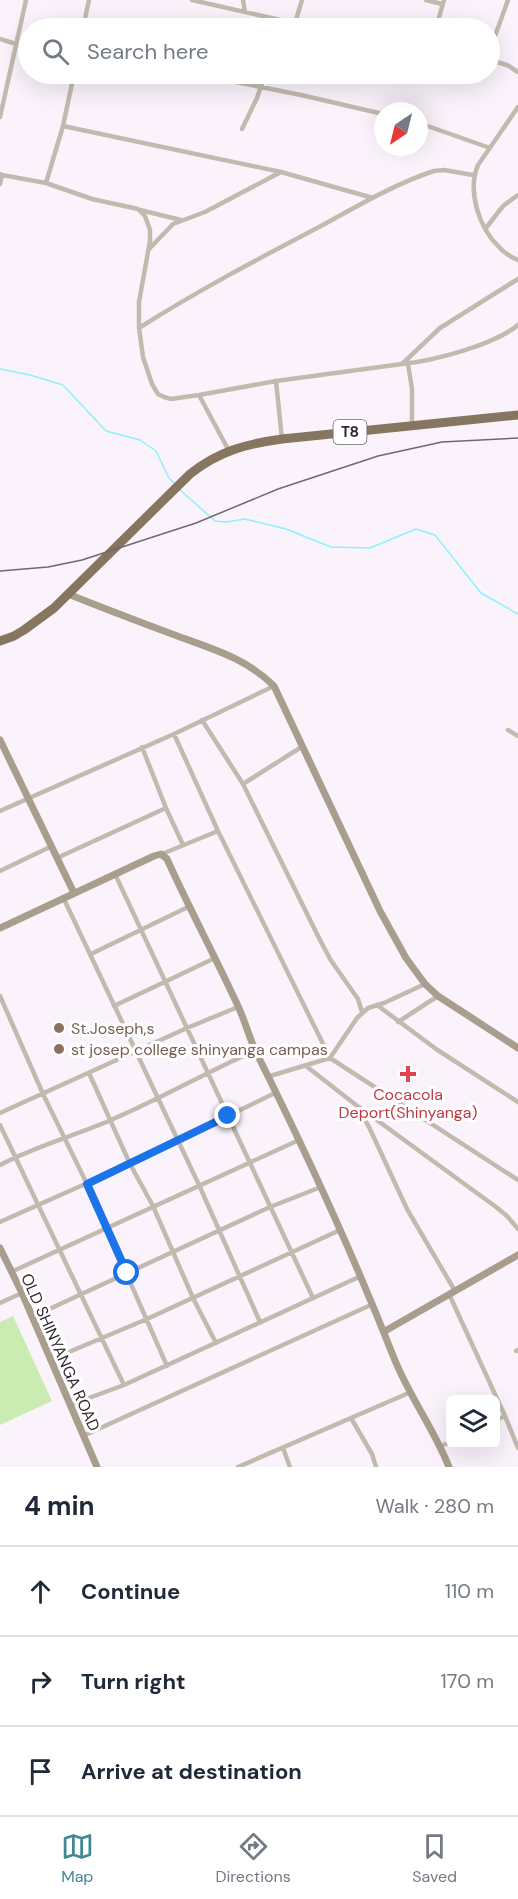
<!DOCTYPE html>
<html lang="en">
<head>
<meta charset="utf-8">
<style>
  :root { --surface:#fff; --page:#f6f6f7; --text:#1f2937; --muted:#747a83; --line:#e0e1e3; --accent:#428893 }
  body { margin:0; font-family:"DM Sans",sans-serif; background:var(--page); color:var(--text) }
  .controls { position:absolute; right:18px; bottom:18px; display:grid; overflow:hidden; border-radius:9px; box-shadow:0 6px 24px #0002 }
  .controls button { width:54px; height:54px; display:grid; place-items:center; padding:0; border:0; border-bottom:2px solid var(--line); background:var(--surface); color:var(--text); font:30px sans-serif }
  .compass { position:absolute; left:374px; top:102px; width:54px; height:54px; border-radius:50%; background:var(--surface); box-shadow:0 6px 24px #0002; rotate:215deg }
  .stop { position:absolute; width:18px; height:18px; margin:-14px; border:4px solid #1a73e8; border-radius:50%; background:#fff }
  .stop.end { background:#1a73e8; border-color:#fff; box-shadow:0 2px 6px #0008 }
  .list { margin:0; padding:0; list-style:none }
  h2 { display:flex; justify-content:space-between; align-items:center; height:78px; margin:0; padding:0 24px; font-size:26px }
  h2 small { font-size:20px; font-weight:400; color:var(--muted) }
  .list li { display:grid; grid-template-columns:39px 1fr auto; gap:18px; align-items:center; box-sizing:border-box; height:90px; padding:0 24px; border-top:2px solid var(--line) }
  .list b { display:block; font-size:22px; white-space:nowrap }
  .list em { font-size:20px; font-style:normal; color:var(--muted) }
  .icon { flex:none; width:33px; height:33px; fill:none; stroke:currentColor; stroke-width:2; stroke-linecap:round; stroke-linejoin:round }
  .map { position:relative; flex:none; width:518px; height:1467px; overflow:hidden }
  .search { position:absolute; background:var(--surface); box-shadow:0 6px 24px #0002; left:18px; right:18px; top:18px; height:66px; display:flex; align-items:center; gap:15px; box-sizing:border-box; padding:0 21px; border-radius:33px; color:var(--muted); font-size:22px }
  .sheet { height:348px; background:var(--surface) }
  nav { display:flex; justify-content:space-around; align-items:center; box-sizing:border-box; height:84px; border-top:2px solid var(--line); background:var(--surface); font-size:16px; color:var(--muted) }
  nav a { display:grid; justify-items:center; gap:3px }
  nav .on { color:var(--accent) }
  .map>svg:first-child { display:block }
  .green { fill:#caebb2 }
  .lines { fill:none; stroke-linecap:round; stroke-linejoin:round }
  .stream { stroke:#8af2fd; stroke-width:1.5 }
  .street { stroke:#c2baaf; stroke-width:4.5 }
  .secondary { stroke:#a99d8d; stroke-width:7 }
  .highway { stroke:#86755f; stroke-width:9 }
  .rail { stroke:#706871; stroke-width:1.5 }
  .route { stroke:#1a73e8; stroke-width:8 }
  .education-dot { fill:#8d6e63; stroke:#fff; stroke-width:2 }
  .health-dot { fill:#e0444e; stroke:#fff; stroke-width:2 }
  .labels { text-anchor:middle; stroke-width:6; stroke-linejoin:round; paint-order:stroke }
  .shield { fill:#fff; stroke:#6f6970; stroke-width:1.5 }
  .shield-label { font-size:15px; font-weight:bold; fill:#312932 }
  .education-label { font-size:16px; fill:#785e54; stroke:#fff; text-anchor:start }
  .health-label { font-size:16px; fill:#be3a42; stroke:#fff }
  .street-label { font-size:16px; fill:#312932; stroke:#fff }
</style>
</head>
<body>
<div class="map">
<svg width="518" height="1467" viewBox="0 0 518 1467">
  <rect width="100%" height="100%" fill="#fbf3fc"/>
  <!-- green -->
  <path class="green" d="M 13,1316 L 52,1401 L 0,1425 L 0,1322 Z"/>
  <g class="lines">
    <!-- stream -->
    <path class="stream" d="M 0,369 L 30,375 L 63,385 L 106,431 L 140,440 L 156,451 L 169,478 L 174,483
      M 179,489 L 215,521 L 226,522 L 245,519 L 286,529 L 331,547 L 370,548 L 416,529 L 435,535 L 481,593 L 518,614"/>
    <!-- street -->
    <path class="street" d="M 192,0 L 316,28
      M 243,0 L 245,12
      M 426,0 L 442,4
      M 295,23 L 302,0
      M 83,28 L 89,0
      M 436,28 L 444,0
      M 0,39 L 16,44
      M 490,50 L 508,0
      M 490,60 L 507,65 L 518,72
      M 74,74 L 63,126 L 281,172 L 373,198
      M 196,74 L 301,95 L 383,114
      M 518,107 L 478,165 C 467,191 479,228 499,247 C 504,253 511,257 518,260
      M 0,117 L 26,0
      M 419,123 L 490,148
      M 242,129 L 257,98 L 265,74
      M 0,174 L 2,175 L 0,184
      M 2,175 L 46,183 L 92,199 L 138,209 L 145,216 L 150,230 L 150,241 L 139,302 L 139,328 L 143,357 L 152,384 L 158,394 L 164,397 L 171,399 L 199,395 L 276,381 L 402,364 L 440,328 L 518,279
      M 46,183 L 63,126
      M 140,210 L 181,220
      M 486,228 L 503,206 L 518,195
      M 149,249 L 173,224 L 205,212 L 279,173
      M 139,328 C 197,291 258,259 319,227 C 356,207 394,184 434,171 L 444,170 L 473,175
      M 402,364 C 433,361 494,345 518,325
      M 408,364 L 412,389 L 412,425
      M 276,381 L 282,439
      M 199,395 L 229,451
      M 202,720 L 243,784 L 318,936 L 330,959 L 358,999 L 362,1012
      M 508,730 L 518,736
      M 174,734 L 218,831 L 330,1058 L 518,1180
      M 142,747 L 166,808 L 183,845
      M 243,784 L 303,746
      M 0,811 L 174,734 L 274,686
      M 162,854 L 218,831
      M 57,858 L 166,808
      M 0,871 L 52,846
      M 115,874 L 313,1298
      M 63,897 L 199,1185 L 260,1322
      M 91,954 L 188,907
      M 0,996 L 43,1094 L 87,1184 L 167,1366
      M 377,1005 L 436,1049 L 518,1102
      M 114,1006 L 215,958
      M 398,1022 L 438,996
      M 306,1066 L 356,1105 L 369,1127 L 407,1209 L 455,1291
      M 89,1073 L 130,1164 L 153,1206 L 193,1298 L 216,1343
      M 270,1076 L 330,1058 L 357,1018 L 368,1008 L 384,1003 L 425,984
      M 359,1107 L 496,1207 L 507,1216 L 518,1229
      M 0,1113 L 187,1028 L 238,1007
      M 0,1125 L 124,1385
      M 0,1165 C 36,1146 74,1136 111,1120 C 160,1099 207,1072 256,1050
      M 0,1222 L 130,1164 L 277,1092
      M 11,1272 L 299,1140
      M 449,1294 L 505,1416 L 518,1448
      M 0,1303 L 22,1293
      M 32,1317 L 270,1207 L 321,1187
      M 516,1351 L 518,1350
      M 50,1360 L 147,1319 L 340,1230
      M 70,1405 L 124,1385 L 361,1276
      M 351,1418 L 372,1454 L 376,1467
      M 496,1420 L 505,1416
      M 85,1435 L 373,1304
      M 441,1446 L 450,1442
      M 283,1448 L 290,1467
      M 238,1467 L 411,1392"/>
    <!-- secondary -->
    <path class="secondary" d="M 68,594 C 103,608 137,621 172,634 C 209,648 245,657 274,686 L 380,911 L 406,958 L 425,984 L 438,996 L 518,1048
      M 0,740 L 74,893
      M 0,928 L 154,856 L 161,854 L 167,859 C 189,908 215,956 238,1006 C 245,1021 249,1037 256,1052 C 306,1152 353,1254 394,1358 C 409,1396 434,1429 449,1467
      M 0,1248 L 22,1293 L 97,1467
      M 385,1331 L 518,1255"/>
    <!-- highway -->
    <path class="highway" d="M 0,641 L 14,636 L 24,630 L 54,608 L 190,474 C 219,451 246,444 282,439 L 518,415"/>
    <!-- rail -->
    <path class="rail" d="M 0,571 L 48,567 L 82,560 L 196,523 L 278,489 L 378,456 L 442,442 L 518,438"/>
  </g>
  <g class="lines">
    <!-- route -->
    <path class="route" d="M 127,1273 L 87,1184 L 228,1116"/>
  </g>
  <!-- markers -->
  <g class="education-dot">
    <circle cx="59" cy="1028" r="6"/>
    <circle cx="59" cy="1049" r="6"/>
  </g>
  <path class="health-dot" d="M405 1065h6v6h6v6h-6v6h-6v-6h-6v-6h6z"/>
  <g class="labels">
    <!-- shield labels -->
    <rect class="shield" x="333.5" y="420" width="33" height="24" rx="4.5"/>
    <g class="shield-label">
      <text x="350" y="437">T8</text>
    </g>
    <!-- education labels -->
    <g class="education-label">
      <text x="71" y="1034">St.Joseph,s</text>
      <text x="71" y="1055">st josep college shinyanga campas</text>
    </g>
    <!-- health labels -->
    <g class="health-label">
      <text x="408" y="1100">Cocacola<tspan x="408" dy="18">Deport(Shinyanga)</tspan></text>
    </g>
    <!-- street labels -->
    <g class="street-label">
      <text transform="translate(61 1352) rotate(66)" y="6">OLD SHINYANGA ROAD</text>
    </g>
  </g>
</svg>
<div class="controls">
<button><svg class="icon" aria-label="layers" viewBox="0 0 24 24"><path d="M12 4l9 5-9 5-9-5zM3 14l9 5 9-5"/></svg></button>
</div>
<svg class="compass" viewBox="-18 -18 36 36"><path d="M0-13l5 13h-10z" fill="#e53935"/><path d="M0 13l5-13h-10z" fill="#747a83"/></svg>
<div class="stop" style="left:127px;top:1273px"></div>
<div class="stop end" style="left:228px;top:1116px"></div>
<div class="search"><svg class="icon" aria-label="search" viewBox="0 0 24 24"><circle cx="10" cy="10" r="6"/><path d="M15 15l6 6"/></svg>Search here</div>
</div>
<section class="sheet">
<h2>4 min<small>Walk · 280 m</small></h2>
<ul class="list">
<li><svg class="icon" aria-label="ahead" viewBox="0 0 24 24"><path d="M12 20V5M6 11l6-6 6 6"/></svg><div><b>Continue</b></div><em>110 m</em></li>
<li><svg class="icon" aria-label="right" viewBox="0 0 24 24"><path d="M7 20v-9h11M14 6l5 5-5 5"/></svg><div><b>Turn right</b></div><em>170 m</em></li>
<li><svg class="icon" aria-label="arrive" viewBox="0 0 24 24"><path d="M6 21V4h12l-3 4 3 4H6"/></svg><div><b>Arrive at destination</b></div></li>
</ul>
</section>
<nav>
<a class="on"><svg class="icon" aria-label="map" viewBox="0 0 24 24"><path d="M3 6l6-2 6 2 6-2v14l-6 2-6-2-6 2zM9 4v14M15 6v14"/></svg>Map</a>
<a><svg class="icon" aria-label="directions" viewBox="0 0 24 24"><path d="M12 3l9 9-9 9-9-9zM9 14v-3h6M13 9l2 2-2 2"/></svg>Directions</a>
<a><svg class="icon" aria-label="saved" viewBox="0 0 24 24"><path d="M7 4h10v16l-5-4-5 4z"/></svg>Saved</a>
</nav>
</body>
</html>
